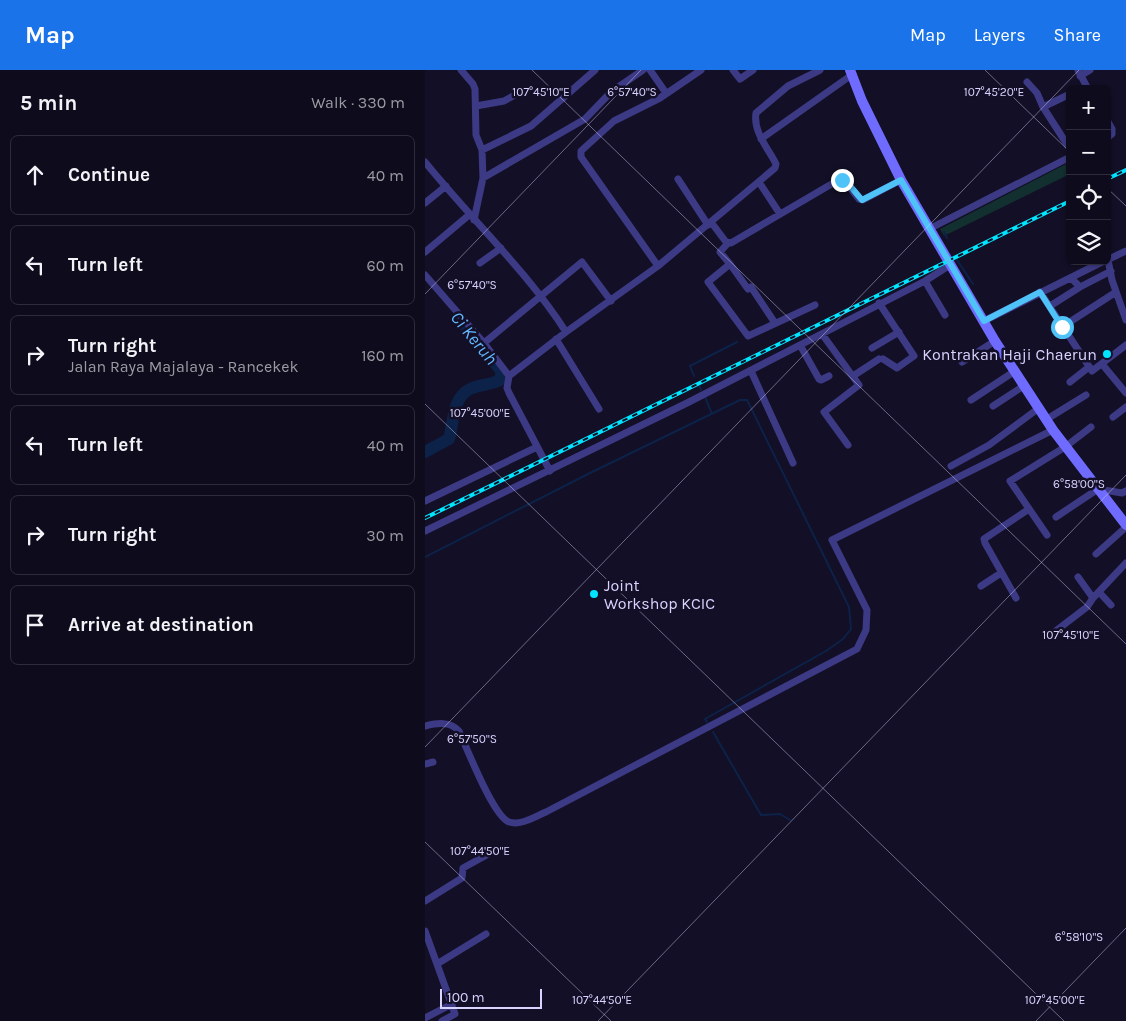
<!DOCTYPE html>
<html lang="en">
<head>
<meta charset="utf-8">
<style>
  :root { --surface:#0e0b1c; --page:#1c1929; --text:#f1f3f6; --muted:#9b9ba3; --line:#2e2b3b; --accent:#1a73e8 }
  body { margin:0; font-family:Karla,sans-serif; background:var(--page); color:var(--text) }
  .controls { position:absolute; right:15px; top:15px; display:grid; overflow:hidden; border-radius:8px; box-shadow:0 1px 4px #0004 }
  .controls button { width:45px; height:45px; display:grid; place-items:center; padding:0; border:0; border-bottom:1px solid var(--line); background:var(--surface); color:var(--text); font:25px sans-serif }
  .scale { position:absolute; left:15px; bottom:12px; width:102px; box-sizing:border-box; padding-left:5px; border:2px solid #d9d4ff; border-top:0; font-size:14px; line-height:18px; white-space:nowrap; color:#d9d4ff; -webkit-text-stroke:4px #130f26; paint-order:stroke }
  .stop { position:absolute; width:15px; height:15px; margin:-11px; border:4px solid #4fc3f7; border-radius:50%; background:#fff }
  .stop.end { background:#4fc3f7; border-color:#fff; box-shadow:0 1px 5px #0008 }
  .list { margin:0; padding:0; list-style:none }
  h2 { display:flex; justify-content:space-between; align-items:center; height:65px; margin:0; padding:0 20px; font-size:21px }
  h2 small { font-size:16px; font-weight:400; color:var(--muted) }
  .list li { display:grid; grid-template-columns:32px 1fr auto; gap:15px; align-items:center; box-sizing:border-box; height:80px; margin:0 10px 10px; padding:0 10px; border:1px solid var(--line); border-radius:8px }
  .list b { display:block; font-size:19px; white-space:nowrap }
  .list p { margin:0; font-size:16px; white-space:nowrap; color:var(--muted) }
  .list em { font-size:16px; font-style:normal; color:var(--muted) }
  .icon { flex:none; width:28px; height:28px; fill:none; stroke:currentColor; stroke-width:2; stroke-linecap:round; stroke-linejoin:round }
  .map { position:relative; flex:none; width:701px; height:951px; overflow:hidden }
  header { display:flex; align-items:center; gap:30px; box-sizing:border-box; height:70px; padding:0 25px; background:var(--accent); color:#fff }
  header strong { font-size:24px }
  nav { display:flex; gap:28px; margin-inline-start:auto; font-size:18px }
  main { display:flex }
  aside { flex:1; background:var(--surface) }
  .map>svg:first-child { display:block }
  .green { fill:#12302f }
  .lines { fill:none; stroke-linecap:round; stroke-linejoin:round }
  .stream { stroke:#0c2248; stroke-width:2 }
  .river { stroke:#0c2248; stroke-width:12 }
  .street { stroke:#3d3a85; stroke-width:7 }
  .secondary { stroke:#6f6bff; stroke-width:10 }
  .rail-casing { stroke:#00e5ff; stroke-width:4 }
  .rail { stroke:#130f26; stroke-width:2; stroke-dasharray:5.5; stroke-linecap:butt }
  .route { stroke:#4fc3f7; stroke-width:6 }
  .ticks { fill:none; stroke:#d9d4ff; stroke-width:1; stroke-opacity:0.45 }
  .poi-dot { fill:#00e5ff; stroke:#130f26; stroke-width:2 }
  .labels { text-anchor:middle; stroke-width:5; stroke-linejoin:round; paint-order:stroke }
  .poi-label { font-size:16px; fill:#d9d4ff; stroke:#130f26; text-anchor:end }
  .water-label { font-size:18px; font-style:italic; fill:#62b6ff; stroke:#130f26 }
  .ticks-label { font-size:12px; text-anchor:middle; fill:#d9d4ff; stroke:#130f26; stroke-width:5; stroke-linejoin:round; paint-order:stroke }
</style>
</head>
<body>
<header>
<strong>Map</strong>
<nav><a>Map</a><a>Layers</a><a>Share</a></nav>
</header>
<main>
<aside>
<h2>5 min<small>Walk · 330 m</small></h2>
<ul class="list">
<li><svg class="icon" aria-label="ahead" viewBox="0 0 24 24"><path d="M12 20V5M6 11l6-6 6 6"/></svg><div><b>Continue</b></div><em>40 m</em></li>
<li><svg class="icon" aria-label="left" viewBox="0 0 24 24"><path d="M17 20v-9H6M10 6l-5 5 5 5"/></svg><div><b>Turn left</b></div><em>60 m</em></li>
<li><svg class="icon" aria-label="right" viewBox="0 0 24 24"><path d="M7 20v-9h11M14 6l5 5-5 5"/></svg><div><b>Turn right</b><p>Jalan Raya Majalaya - Rancekek</p></div><em>160 m</em></li>
<li><svg class="icon" aria-label="left" viewBox="0 0 24 24"><path d="M17 20v-9H6M10 6l-5 5 5 5"/></svg><div><b>Turn left</b></div><em>40 m</em></li>
<li><svg class="icon" aria-label="right" viewBox="0 0 24 24"><path d="M7 20v-9h11M14 6l5 5-5 5"/></svg><div><b>Turn right</b></div><em>30 m</em></li>
<li><svg class="icon" aria-label="arrive" viewBox="0 0 24 24"><path d="M6 21V4h12l-3 4 3 4H6"/></svg><div><b>Arrive at destination</b></div></li>
</ul>
</aside>
<div class="map">
<svg width="701" height="951" viewBox="0 0 701 951">
  <rect width="100%" height="100%" fill="#130f26"/>
  <!-- green -->
  <path class="green" d="M 645,92 L 645,104 L 519,166 L 515,159 Z"/>
  <g class="lines">
    <!-- stream -->
    <path class="stream" d="M 519,162 L 522,168
      M 532,190 L 548,214
      M 269,306 L 265,296 L 312,272
      M 274,315 L 276,320
      M 280,327 L 287,344
      M 0,487 L 165,403 L 315,330 L 322,330 L 424,537 L 426,559 L 418,569 L 401,581 L 280,649 L 282,652
      M 288,662 L 336,745 L 355,744 L 365,750"/>
    <!-- river -->
    <path class="river" d="M 0,382 L 24,369 C 29,352 27,328 45,319 C 55,314 66,315 75,310 L 77,302 L 36,251"/>
    <!-- street -->
    <path class="street" d="M 36,0 L 48,14 L 50,19 L 51,65 L 57,80 L 58,108 L 49,150
      M 225,0 L 241,23
      M 308,0 L 315,9 L 328,0
      M 653,0 L 663,19
      M 655,6 L 665,0
      M 602,12 L 612,23 L 618,37 L 645,24
      M 51,36 L 79,31 L 99,20
      M 618,37 L 645,79
      M 682,50 L 687,59 L 687,64 L 682,68
      M 336,69 L 428,4
      M 57,80 L 106,56 L 170,0
      M 0,92 C 46,149 101,200 141,262
      M 58,108 L 160,49 L 186,22 L 218,0
      M 253,109 L 283,155
      M 334,112 L 355,144
      M 0,133 L 21,116
      M 286,152 L 301,172 L 306,173 L 410,112 L 420,111 L 434,129 L 438,130 L 476,110
      M 504,159 L 645,87
      M 303,173 L 295,182 L 305,194 L 283,212 L 323,266 L 390,235
      M 0,182 L 44,145
      M 682,190 L 701,181
      M 683,190 L 687,210 L 701,250
      M 55,193 L 76,178
      M 305,194 L 323,219 L 326,217 L 350,253
      M 233,196 L 156,87 L 156,81 L 189,51 L 235,28 L 276,0
      M 0,205 L 59,273 L 84,306
      M 646,208 L 655,217 L 686,201
      M 500,211 L 520,245
      M 615,222 L 667,301 L 701,275
      M 454,233 L 489,286 L 472,298 L 458,289
      M 625,236 L 655,217
      M 559,251 L 679,191
      M 637,257 L 691,222
      M 397,264 L 434,315 L 399,342 L 423,375
      M 131,269 L 174,339
      M 59,273 L 157,192 L 186,231
      M 375,275 L 394,309 L 396,310 L 404,306
      M 447,278 L 474,262
      M 537,292 L 570,271
      M 677,294 L 701,323
      M 326,301 L 368,393
      M 428,306 L 454,289
      M 645,312 L 664,297
      M 546,330 L 590,301
      M 568,336 L 600,315
      M 688,347 L 701,337
      M 622,349 L 661,325
      M 526,396 L 564,375 L 614,338
      M 125,401 L 84,323 L 82,318 L 84,306 L 141,262 L 233,196 L 350,98 L 351,94 C 343,78 328,62 331,43 L 363,16 L 395,0
      M 0,431 L 112,377
      M 631,447 L 673,419 L 697,423 L 701,421
      M 0,461 L 262,333 L 500,211 L 525,195
      M 622,465 L 585,411 L 640,377 L 666,357
      M 671,484 L 701,457
      M 653,507 L 668,528
      M 556,516 L 576,503
      M 674,522 L 686,535
      M 591,528 L 560,473 L 559,469 L 604,439
      M 628,563 L 662,537 L 668,528 L 701,493
      M 0,656 C 12,653 25,651 34,661 C 42,678 68,746 84,752 C 96,756 111,746 121,742 L 432,579 L 441,560 L 442,540 L 407,470 L 628,360
      M 0,694 L 8,692
      M 0,831 L 37,808 L 38,798 L 67,782
      M 0,861 L 30,944 L 17,951
      M 12,894 L 61,864
      M 0,948 L 27,934"/>
    <!-- secondary -->
    <path class="secondary" d="M 425,0 L 437,31 L 476,110 L 570,271 L 628,360 L 701,455"/>
    <!-- rail casing -->
    <g class="rail-casing">
      <path id="rail" d="M 682,109 L 701,100
        M 0,448 L 645,131"/>
    </g>
    <!-- rail -->
    <use href="#rail" class="rail"/>
  </g>
  <g class="lines">
    <!-- route -->
    <path class="route" d="M 417,110 L 420,110 L 437,130 L 476,110 L 559,251 L 615,222 L 637,257"/>
  </g>
  <!-- ticks -->
  <path class="ticks" d="M 107,0 L 701,574M 560,0 L 645,82M 682,118 L 701,136M 0,224 L 216,0M 0,334 L 639,951M 0,677 L 654,0M 0,772 L 186,951M 173,951 L 701,405M 611,951 L 701,858"/>
  <!-- markers -->
  <g class="poi-dot">
    <circle cx="682" cy="284" r="5"/>
    <circle cx="169" cy="524" r="5"/>
  </g>
  <g class="labels">
    <!-- poi labels -->
    <g class="poi-label">
      <text x="672" y="290">Kontrakan Haji Chaerun</text>
      <text x="179" y="521" text-anchor="start">Joint<tspan x="179" dy="18">Workshop KCIC</tspan></text>
    </g>
    <!-- water labels -->
    <g class="water-label">
      <text transform="translate(49 268) rotate(51)" y="6">Ci Keruh</text>
    </g>
  </g>
  <g class="ticks-label">
    <text x="116" y="26">107°45'10"E</text>
    <text x="569" y="26">107°45'20"E</text>
    <text x="207" y="26">6°57'40"S</text>
    <text x="47" y="219">6°57'40"S</text>
    <text x="55" y="347">107°45'00"E</text>
    <text x="654" y="418">6°58'00"S</text>
    <text x="646" y="569">107°45'10"E</text>
    <text x="47" y="673">6°57'50"S</text>
    <text x="55" y="785">107°44'50"E</text>
    <text x="654" y="871">6°58'10"S</text>
    <text x="177" y="934">107°44'50"E</text>
    <text x="630" y="934">107°45'00"E</text>
  </g>
</svg>
<div class="controls">
<button>+</button>
<button>−</button>
<button><svg class="icon" aria-label="locate" viewBox="0 0 24 24"><circle cx="12" cy="12" r="6"/><path d="M12 2v4M12 18v4M2 12h4M18 12h4"/></svg></button>
<button><svg class="icon" aria-label="layers" viewBox="0 0 24 24"><path d="M12 4l9 5-9 5-9-5zM3 14l9 5 9-5"/></svg></button>
</div>
<div class="scale">100 m</div>
<div class="stop" style="left:637px;top:257px"></div>
<div class="stop end" style="left:417px;top:110px"></div>
</div>
</main>
</body>
</html>
